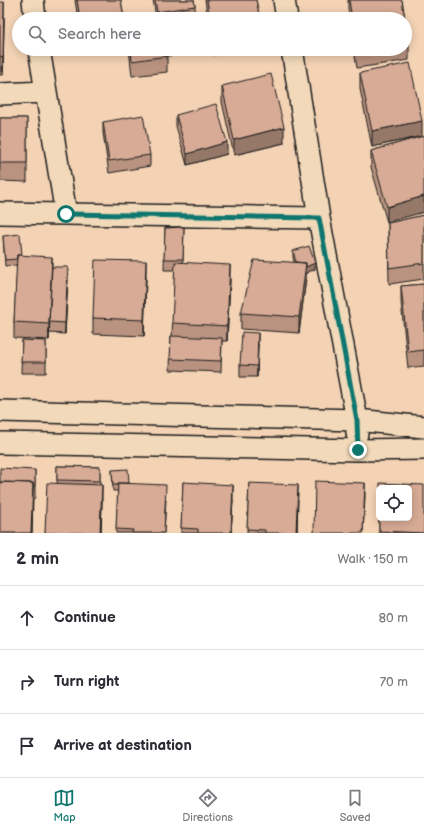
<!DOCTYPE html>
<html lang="en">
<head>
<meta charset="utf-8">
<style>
  :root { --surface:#fff; --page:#f7f7f7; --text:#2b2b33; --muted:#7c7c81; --line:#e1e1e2; --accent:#0f766e }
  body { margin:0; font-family:"Balsamiq Sans",sans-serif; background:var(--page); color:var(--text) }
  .controls { position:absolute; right:12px; bottom:12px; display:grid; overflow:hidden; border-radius:6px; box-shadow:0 2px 10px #0003 }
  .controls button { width:36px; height:36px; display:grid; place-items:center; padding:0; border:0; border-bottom:1px solid var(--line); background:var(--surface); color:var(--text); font:20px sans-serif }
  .stop { position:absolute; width:12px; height:12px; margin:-9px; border:3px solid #0f766e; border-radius:50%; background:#fff }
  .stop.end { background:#0f766e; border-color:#fff; box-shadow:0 1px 4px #0008 }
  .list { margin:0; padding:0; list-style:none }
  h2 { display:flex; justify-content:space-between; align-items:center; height:52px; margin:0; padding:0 16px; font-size:17px }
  h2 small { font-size:13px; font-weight:400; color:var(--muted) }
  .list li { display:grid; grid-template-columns:26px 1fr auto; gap:12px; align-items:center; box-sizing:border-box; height:64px; padding:0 16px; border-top:1px solid var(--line) }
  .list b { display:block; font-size:15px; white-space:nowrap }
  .list em { font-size:13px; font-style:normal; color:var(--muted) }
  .icon { flex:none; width:22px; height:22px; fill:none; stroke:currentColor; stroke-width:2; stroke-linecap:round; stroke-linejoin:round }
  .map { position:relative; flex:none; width:424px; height:533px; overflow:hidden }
  .search { position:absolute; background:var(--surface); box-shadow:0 2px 10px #0003; left:12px; right:12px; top:12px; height:44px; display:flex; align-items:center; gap:10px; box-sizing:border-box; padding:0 14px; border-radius:22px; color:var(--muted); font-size:15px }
  .sheet { height:244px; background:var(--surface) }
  nav { display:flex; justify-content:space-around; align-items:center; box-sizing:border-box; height:56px; border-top:1px solid var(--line); background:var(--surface); font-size:11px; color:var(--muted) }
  nav a { display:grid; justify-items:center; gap:2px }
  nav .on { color:var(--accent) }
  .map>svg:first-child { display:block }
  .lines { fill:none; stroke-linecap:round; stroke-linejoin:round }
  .minor-casing { stroke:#1c1c1c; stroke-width:24 }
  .minor { stroke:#f1d9b9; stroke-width:21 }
  .wall { fill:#b99380; stroke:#1c1c1c }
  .shaded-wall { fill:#967868; stroke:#1c1c1c }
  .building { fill:#d7ab95; stroke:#1c1c1c }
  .route { stroke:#0f766e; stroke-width:5 }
</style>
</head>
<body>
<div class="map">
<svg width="424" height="533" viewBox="0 0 424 533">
  <rect width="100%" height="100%" fill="#f4d3b5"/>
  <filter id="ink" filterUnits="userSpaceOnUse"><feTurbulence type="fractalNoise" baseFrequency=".025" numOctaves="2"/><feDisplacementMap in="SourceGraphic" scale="8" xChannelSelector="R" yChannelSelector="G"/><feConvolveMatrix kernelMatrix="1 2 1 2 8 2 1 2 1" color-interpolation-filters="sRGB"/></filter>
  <g filter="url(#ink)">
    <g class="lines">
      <!-- minor casing -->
      <g class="minor-casing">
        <path id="minor" d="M 33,0 L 35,19
          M 284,0 L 287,19
          M 39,49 L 66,214
          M 0,94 L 45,92
          M 0,213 L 319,218 L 292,49
          M 319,218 L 357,420 L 357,434
          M 0,411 L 357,420 L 424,427
          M 0,443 L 358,450 L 424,449"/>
      </g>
      <!-- minor -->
      <use href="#minor" class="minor"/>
    </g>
    <!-- wall -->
    <path class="wall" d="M 75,0 L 121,0 L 124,19 L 78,19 Z
      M 153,0 L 194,0 L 195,6 L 195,13 L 156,17 Z
      M 205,0 L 256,0 L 260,19 L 208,19 Z
      M 348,0 L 402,0 L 405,19 L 350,19 L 348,9 Z
      M 0,2 L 4,21 L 3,75 L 0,75 Z
      M 405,20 L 409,44 L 409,60 L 357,68 L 354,49 L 405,49 Z
      M 129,49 L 198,49 L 198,53 L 167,56 L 167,72 L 132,76 Z
      M 213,49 L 250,49 L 214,55 Z
      M 360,73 L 422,136 L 372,147 L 360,89 Z
      M 222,86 L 284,143 L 234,155 L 222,102 Z
      M 176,115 L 227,154 L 187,165 L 176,126 Z
      M 0,118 L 27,118 L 27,182 L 0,181 Z
      M 103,122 L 150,155 L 150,166 L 109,173 L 103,133 Z
      M 423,136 L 387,222 L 371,167 L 371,151 Z
      M 424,215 L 424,279 L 389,284 L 388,223 Z
      M 184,227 L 183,262 L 230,280 L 227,341 L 222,341 L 221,372 L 170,370 L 171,336 L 172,336 L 175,270 L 164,270 L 165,228 Z
      M 3,236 L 22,255 L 52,272 L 68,278 L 65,334 L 49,333 L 49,331 L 49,340 L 14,338 L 14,322 L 17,265 L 5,266 Z
      M 293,251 L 315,269 L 306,273 L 306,278 L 299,333 L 241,329 L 241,313 L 294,262 L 293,257 Z
      M 146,277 L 144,336 L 93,334 L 93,318 Z
      M 424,284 L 424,366 L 408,368 L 401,302 L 401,286 Z
      M 22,340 L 46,341 L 46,373 L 21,373 Z
      M 258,344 L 257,377 L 240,377 L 240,365 Z
      M 57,466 L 100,467 L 100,485 L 102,501 L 101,533 L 45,533 L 57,483 Z
      M 35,470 L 35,498 L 33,498 L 32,533 L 0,533 Z
      M 112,470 L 129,483 L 166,500 L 164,533 L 116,533 L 118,491 L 113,491 Z
      M 183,482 L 233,500 L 231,533 L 181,533 Z
      M 249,483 L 298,500 L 297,533 L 247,533 Z
      M 379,518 L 424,533 L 379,533 Z"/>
    <!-- shaded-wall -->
    <path class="shaded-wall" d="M 4,2 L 4,21 L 3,75 L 3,57 Z
      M 422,121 L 422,136 L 372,147 L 372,131 Z
      M 284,127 L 284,143 L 234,155 L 234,140 Z
      M 227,142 L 227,154 L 187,165 L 187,154 Z
      M 424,196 L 424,212 L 387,222 L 387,207 Z
      M 52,257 L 52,273 L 49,340 L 49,324 Z
      M 146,261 L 146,277 L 144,336 L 144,320 Z
      M 315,263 L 315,269 L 306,273 L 306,278 L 299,333 L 299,269 Z
      M 230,265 L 230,280 L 227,341 L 227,326 Z
      M 68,267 L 68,278 L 65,334 L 65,323 Z
      M 258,333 L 258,344 L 257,377 L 257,366 Z
      M 33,483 L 32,533 L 31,533 Z
      M 365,483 L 365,498 L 363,533 Z
      M 102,485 L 102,501 L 101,533 L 100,533 Z
      M 233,485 L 233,500 L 231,533 Z
      M 298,485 L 297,533 L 296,533 Z"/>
    <!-- building -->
    <path class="building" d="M 77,0 L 121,0 L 124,19 L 80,19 Z
      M 155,0 L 194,0 L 195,6 L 157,12 Z
      M 207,0 L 256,0 L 260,19 L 210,19 Z
      M 349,0 L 402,0 L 405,19 L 352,19 Z
      M 0,2 L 4,2 L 3,57 L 0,56 Z
      M 195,12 L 195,19 L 141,19 Z
      M 405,20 L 409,44 L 405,45 Z
      M 131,49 L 167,49 L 167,56 L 132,61 Z
      M 357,49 L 380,49 L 357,53 Z
      M 410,63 L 422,121 L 372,131 L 360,73 Z
      M 271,74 L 284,127 L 234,140 L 222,86 Z
      M 216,104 L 227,142 L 187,154 L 176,115 Z
      M 143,115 L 150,155 L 109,161 L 103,122 Z
      M 0,118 L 27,118 L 27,163 L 0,163 Z
      M 423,136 L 424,139 L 424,196 L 387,207 L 371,151 Z
      M 424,215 L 424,263 L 389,268 L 388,223 Z
      M 184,227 L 183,259 L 164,259 L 165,228 Z
      M 20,234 L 22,255 L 17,255 L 17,259 L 5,260 L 3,236 Z
      M 309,246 L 315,263 L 306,267 L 306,263 L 296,262 L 293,251 Z
      M 17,255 L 52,257 L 49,324 L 14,322 Z
      M 95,260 L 146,261 L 144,320 L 93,318 Z
      M 254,260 L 306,263 L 299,317 L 241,313 Z
      M 175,262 L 230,265 L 227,326 L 172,323 Z
      M 52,267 L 68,267 L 65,323 L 49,322 Z
      M 424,284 L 424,350 L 408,352 L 401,286 Z
      M 242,332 L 258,333 L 257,366 L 240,365 Z
      M 171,336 L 222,338 L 221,361 L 170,359 Z
      M 22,340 L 46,341 L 46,362 L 21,362 Z
      M 57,466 L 100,467 L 100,481 L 57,480 Z
      M 0,468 L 35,470 L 35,486 L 33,486 L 33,483 L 0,482 Z
      M 128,469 L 129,483 L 118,483 L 118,485 L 113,485 L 112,470 Z
      M 315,481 L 365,483 L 363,533 L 314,533 Z
      M 0,482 L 33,483 L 31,533 L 0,533 Z
      M 183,482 L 233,485 L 231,533 L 198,533 L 198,529 L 181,528 Z
      M 47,483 L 102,485 L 100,533 L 45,533 Z
      M 118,483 L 166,485 L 164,533 L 132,533 L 133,530 L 116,529 Z
      M 249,483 L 298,485 L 296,533 L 265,533 L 265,530 L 247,529 Z
      M 380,483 L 424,485 L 424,533 L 379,531 L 379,518 L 409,518 L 409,488 L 380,488 Z"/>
  </g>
  <g class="lines" filter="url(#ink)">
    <!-- route -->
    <path class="route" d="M 66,214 L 319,218 L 357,420 L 358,450"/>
  </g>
</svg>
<div class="controls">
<button><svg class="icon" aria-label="locate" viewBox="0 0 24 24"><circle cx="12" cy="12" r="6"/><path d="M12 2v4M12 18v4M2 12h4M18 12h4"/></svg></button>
</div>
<div class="stop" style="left:66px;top:214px"></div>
<div class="stop end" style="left:358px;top:450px"></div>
<div class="search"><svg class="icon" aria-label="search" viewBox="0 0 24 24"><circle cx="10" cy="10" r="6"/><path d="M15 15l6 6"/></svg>Search here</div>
</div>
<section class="sheet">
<h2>2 min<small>Walk · 150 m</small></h2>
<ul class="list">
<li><svg class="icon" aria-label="ahead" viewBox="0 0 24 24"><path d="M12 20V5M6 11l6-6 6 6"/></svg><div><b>Continue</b></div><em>80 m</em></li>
<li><svg class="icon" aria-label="right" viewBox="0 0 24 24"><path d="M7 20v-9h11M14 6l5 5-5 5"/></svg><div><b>Turn right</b></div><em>70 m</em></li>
<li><svg class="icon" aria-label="arrive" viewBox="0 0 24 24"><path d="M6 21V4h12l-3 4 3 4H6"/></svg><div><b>Arrive at destination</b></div></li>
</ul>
</section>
<nav>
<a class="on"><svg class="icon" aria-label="map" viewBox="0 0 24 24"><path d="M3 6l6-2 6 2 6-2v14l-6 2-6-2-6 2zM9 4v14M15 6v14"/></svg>Map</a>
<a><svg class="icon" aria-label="directions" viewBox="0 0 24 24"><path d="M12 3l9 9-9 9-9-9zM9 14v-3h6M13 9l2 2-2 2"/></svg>Directions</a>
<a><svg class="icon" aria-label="saved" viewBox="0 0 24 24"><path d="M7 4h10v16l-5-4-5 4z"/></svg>Saved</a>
</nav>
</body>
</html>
